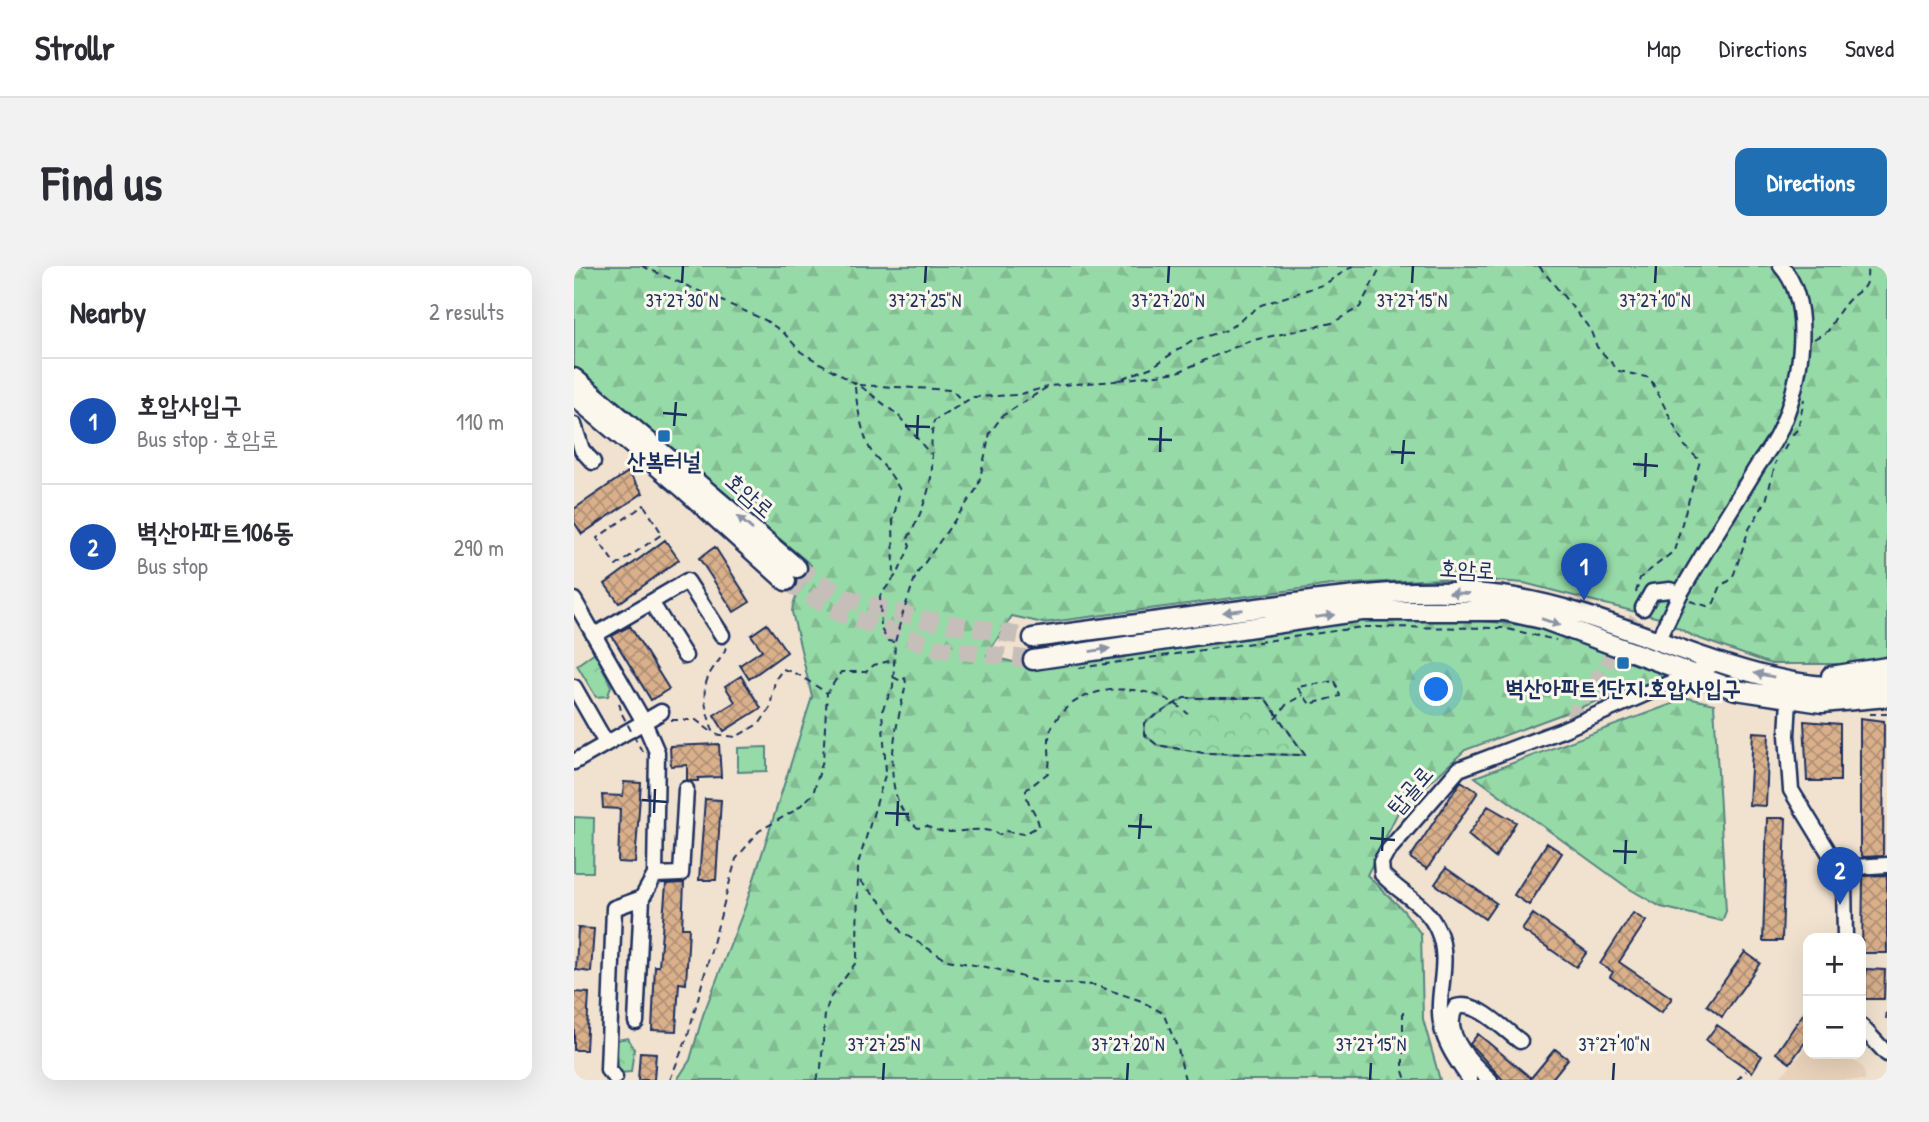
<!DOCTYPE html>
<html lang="en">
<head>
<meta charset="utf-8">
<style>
  :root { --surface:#fff; --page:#f2f2f3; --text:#2b2b33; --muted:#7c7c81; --line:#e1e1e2; --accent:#1f6fb2 }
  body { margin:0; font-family:"Patrick Hand","Poor Story",sans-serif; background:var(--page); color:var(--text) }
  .controls { position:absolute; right:21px; bottom:21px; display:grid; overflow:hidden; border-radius:14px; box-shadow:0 7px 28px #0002 }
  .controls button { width:63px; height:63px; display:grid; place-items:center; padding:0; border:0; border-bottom:2px solid var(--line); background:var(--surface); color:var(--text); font:35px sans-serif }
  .you { position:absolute; left:863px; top:424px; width:24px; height:24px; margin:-18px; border:5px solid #fff; border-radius:50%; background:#1a73e8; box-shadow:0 0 0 10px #1a73e833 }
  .badge { display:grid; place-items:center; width:46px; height:46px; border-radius:50%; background:var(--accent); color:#fff; font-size:23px; font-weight:700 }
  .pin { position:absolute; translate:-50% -58px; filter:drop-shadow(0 2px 4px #0008) }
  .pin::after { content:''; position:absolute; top:37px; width:24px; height:21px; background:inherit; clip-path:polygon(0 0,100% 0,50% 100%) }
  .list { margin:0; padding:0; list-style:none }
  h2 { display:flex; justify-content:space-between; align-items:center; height:91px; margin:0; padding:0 28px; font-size:30px }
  h2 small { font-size:23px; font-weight:400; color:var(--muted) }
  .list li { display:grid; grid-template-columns:46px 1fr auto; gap:21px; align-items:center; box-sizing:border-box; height:126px; padding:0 28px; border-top:2px solid var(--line) }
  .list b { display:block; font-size:26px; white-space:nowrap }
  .list p { margin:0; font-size:23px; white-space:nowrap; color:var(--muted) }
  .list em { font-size:23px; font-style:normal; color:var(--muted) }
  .map { position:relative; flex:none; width:1313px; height:814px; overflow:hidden; border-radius:14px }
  header { display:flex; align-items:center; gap:42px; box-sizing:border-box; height:98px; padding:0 35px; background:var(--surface); border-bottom:2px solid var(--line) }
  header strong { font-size:33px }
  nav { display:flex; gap:38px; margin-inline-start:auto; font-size:24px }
  .intro { display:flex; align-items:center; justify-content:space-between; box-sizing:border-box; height:168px; padding:0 42px }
  h1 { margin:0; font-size:49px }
  .button { padding:18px 32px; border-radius:14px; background:var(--accent); color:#fff; font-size:24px; font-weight:700 }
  main { display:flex; gap:42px; padding:0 42px }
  aside { flex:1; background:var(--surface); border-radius:14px; box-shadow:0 7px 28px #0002 }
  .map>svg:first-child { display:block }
  .built { fill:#ead3bb }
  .forest { fill:url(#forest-firs); stroke:#588582; stroke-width:2 }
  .park { fill:url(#park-crowns); stroke:#588582; stroke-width:2 }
  .garden { fill:#96dba7; stroke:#588582; stroke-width:2 }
  .building { fill:url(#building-cross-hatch); stroke:#1b2f5e; stroke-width:2 }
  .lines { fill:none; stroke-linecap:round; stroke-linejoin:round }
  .minor-tunnel { stroke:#c6beb8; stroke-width:14; stroke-dasharray:14 7; stroke-linecap:butt }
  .major-tunnel { stroke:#c6beb8; stroke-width:18; stroke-dasharray:18 9; stroke-linecap:butt }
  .minor-casing { stroke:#1b2f5e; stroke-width:19 }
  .major-casing { stroke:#1b2f5e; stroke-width:23 }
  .path { stroke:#1b2f5e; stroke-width:2; stroke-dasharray:7 5; stroke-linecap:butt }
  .minor { stroke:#fbf7ec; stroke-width:14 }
  .major { stroke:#fbf7ec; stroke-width:18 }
  .path-bridge { stroke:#1b2f5e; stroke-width:2; stroke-dasharray:7 5; stroke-linecap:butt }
  .oneway { fill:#8b93a5 }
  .ticks { fill:none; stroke:#1b2f5e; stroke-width:2.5 }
  .poi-dot { fill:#1f6fb2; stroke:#fbf7ec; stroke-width:2.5 }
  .labels { text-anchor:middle; stroke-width:6; stroke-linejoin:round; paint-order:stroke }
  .poi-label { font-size:23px; font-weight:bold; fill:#1b2f5e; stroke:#fbf7ec }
  .street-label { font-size:23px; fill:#1b2f5e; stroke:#fbf7ec }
  .ticks-label { font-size:18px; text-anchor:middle; fill:#1b2f5e; stroke:#fbf7ec; stroke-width:6; stroke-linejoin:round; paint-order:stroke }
</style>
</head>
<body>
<header>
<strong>Strollr</strong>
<nav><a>Map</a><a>Directions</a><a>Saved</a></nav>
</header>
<div class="intro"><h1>Find us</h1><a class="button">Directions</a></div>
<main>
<aside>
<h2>Nearby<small>2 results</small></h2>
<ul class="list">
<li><span class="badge" style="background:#1a4fb4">1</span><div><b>호압사입구</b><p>Bus stop · 호암로</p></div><em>110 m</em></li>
<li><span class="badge" style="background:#1a4fb4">2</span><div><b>벽산아파트106동</b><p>Bus stop</p></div><em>290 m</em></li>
</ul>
</aside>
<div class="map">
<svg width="1313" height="814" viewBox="0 0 1313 814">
  <defs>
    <pattern id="forest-firs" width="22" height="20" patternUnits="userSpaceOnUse" patternTransform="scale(1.75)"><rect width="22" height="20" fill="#96dba7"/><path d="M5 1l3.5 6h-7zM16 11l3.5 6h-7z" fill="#81bc92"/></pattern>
    <pattern id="park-crowns" width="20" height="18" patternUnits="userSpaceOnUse" patternTransform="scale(1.75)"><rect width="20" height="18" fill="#96dba7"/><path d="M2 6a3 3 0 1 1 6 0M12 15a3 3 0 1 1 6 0" fill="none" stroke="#81bc92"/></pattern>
    <pattern id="building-cross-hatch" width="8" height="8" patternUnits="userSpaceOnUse" patternTransform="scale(1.75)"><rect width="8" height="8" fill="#dab08b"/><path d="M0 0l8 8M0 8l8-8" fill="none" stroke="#b09075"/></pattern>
  </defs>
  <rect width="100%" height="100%" fill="#f1e2cf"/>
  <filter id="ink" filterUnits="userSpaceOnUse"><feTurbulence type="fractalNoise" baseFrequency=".0143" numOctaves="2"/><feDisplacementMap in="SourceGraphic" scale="14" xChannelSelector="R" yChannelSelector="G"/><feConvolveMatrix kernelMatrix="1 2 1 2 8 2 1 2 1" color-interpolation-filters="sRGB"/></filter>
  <g filter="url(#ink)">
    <!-- built -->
    <path class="built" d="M 1234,781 L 1234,788 L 1270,788 L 1289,801 L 1292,814 L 1203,814 Z"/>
    <!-- forest -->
    <path class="forest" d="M 0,0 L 1313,0 L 1313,393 L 1290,398 L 1197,398 L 1121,371 L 1085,352 L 950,317 L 885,312 L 757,319 L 469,357 L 438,350 L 413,389 L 446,398 L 508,393 L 597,375 L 841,348 L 957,360 L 1053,392 L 1094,409 L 891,484 L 824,546 L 793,609 L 829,644 L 847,668 L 849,753 L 866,814 L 103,814 L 116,794 L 129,749 L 171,641 L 238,431 L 218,346 C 218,327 236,318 237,299 L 0,101 Z
      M 1114,432 L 1140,438 L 1152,645 L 1148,655 L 1087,641 L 1054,622 L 901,511 Z"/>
    <!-- park -->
    <path class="park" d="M 21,386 L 37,420 L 34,430 L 22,431 L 3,399 Z
      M 610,432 L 691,432 L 731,489 L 630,487 L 583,479 L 570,468 L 570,457 Z
      M 54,772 L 60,783 L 57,806 L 45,807 L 42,774 Z"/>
    <!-- garden -->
    <path class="garden" d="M 193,481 L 193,505 L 164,506 L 164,482 Z
      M 0,551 L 20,552 L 19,606 L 0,606 Z"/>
    <!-- building -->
    <path class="building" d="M 54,206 L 69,227 L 8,268 L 0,256 L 0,243 Z
      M 91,274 L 105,294 L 45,337 L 31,318 Z
      M 141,281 L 176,336 L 160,346 L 125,292 Z
      M 193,358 L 213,386 L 175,413 L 166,399 L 188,384 L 177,369 Z
      M 56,360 L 95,423 L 77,434 L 38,370 Z
      M 167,410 L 187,442 L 150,465 L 140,449 L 161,436 L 151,420 Z
      M 1286,452 L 1310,455 L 1309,590 L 1289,591 L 1286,586 Z
      M 1230,455 L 1266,458 L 1266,515 L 1233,515 Z
      M 1179,466 L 1195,467 L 1192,540 L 1175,539 Z
      M 145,478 L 147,511 L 124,512 L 124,515 L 118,515 L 113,514 L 113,499 L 97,500 L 96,480 Z
      M 887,515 L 904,526 L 853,603 L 836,592 Z
      M 50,516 L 67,517 L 61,597 L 44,596 L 46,543 L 29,542 L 28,529 L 49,530 Z
      M 131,533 L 147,534 L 142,614 L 125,614 Z
      M 914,540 L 942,556 L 921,592 L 894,569 Z
      M 1193,552 L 1212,552 L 1208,675 L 1189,675 Z
      M 973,577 L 988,587 L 955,639 L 940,629 Z
      M 872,602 L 922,637 L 911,653 L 861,618 Z
      M 1313,609 L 1313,687 L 1288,687 L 1289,610 Z
      M 110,617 L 108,662 L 115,662 L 112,718 L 105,717 L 102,765 L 78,764 L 81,700 L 85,700 L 92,618 Z
      M 1059,647 L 1072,655 L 1045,696 L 1098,732 L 1087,747 L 1036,711 L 1039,706 L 1026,698 Z
      M 959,648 L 1013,686 L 1002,701 L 948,664 Z
      M 4,662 L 20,663 L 17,706 L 2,704 Z
      M 1171,686 L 1186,697 L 1148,751 L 1133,739 Z
      M 1292,703 L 1311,704 L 1310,733 L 1291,733 Z
      M 0,726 L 15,727 L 12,784 L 0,784 Z
      M 1234,741 L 1234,772 L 1216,797 L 1202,787 Z
      M 1143,759 L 1188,790 L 1178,806 L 1132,774 Z
      M 904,768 L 957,812 L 981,783 L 994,793 L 977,814 L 929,814 L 896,778 Z
      M 66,786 L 82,787 L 80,814 L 64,814 Z"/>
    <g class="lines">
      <!-- minor-tunnel -->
      <path class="minor-tunnel" d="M 997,452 L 1069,342"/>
      <!-- major-tunnel -->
      <path class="major-tunnel" d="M 223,302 L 272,332 L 347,353 L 459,372
        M 212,315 L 265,347 L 364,382 L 459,394"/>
      <!-- minor casing -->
      <g class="minor-casing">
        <path id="minor" d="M 0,159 L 8,184 L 19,196
          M 1106,328 C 1130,286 1156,245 1181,204 C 1188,192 1198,181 1204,168 C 1226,124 1242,39 1207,0
          M 0,334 L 70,456 L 0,496
          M 77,336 L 111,390
          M 1069,342 L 1078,326 L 1096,324 L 1106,328 L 1084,374
          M 21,369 L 113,315 L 148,369
          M 0,421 L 32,477
          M 1215,434 L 1213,469 L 1217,524 L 1262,598
          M 81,609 L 107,608 L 112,523
          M 1271,672 L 1270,614 L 1262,598 L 1282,601 L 1313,599
          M 62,756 L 68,632 L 81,609 L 83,486 L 70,456 L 87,446
          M 1287,760 L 1313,788
          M 41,811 L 34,804 L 40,642 L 68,632
          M 896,814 C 885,798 872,780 868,762 C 860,730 878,696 864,665 C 853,638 826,628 808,608 L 807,596 L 812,587 L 885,503 L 988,464 L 1140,398
          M 916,814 C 898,798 866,767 882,741 C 903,734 929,763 946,775"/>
      </g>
      <!-- major casing -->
      <g class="major-casing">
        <path id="major" d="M 0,112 L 223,302
          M 0,130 L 108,221 L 212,315
          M 459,372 C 536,362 613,351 691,341 C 769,331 850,319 928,330 C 1059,347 1177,437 1313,419
          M 459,394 L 788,345 L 931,345 L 968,353 L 1162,424 L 1248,437 L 1313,431
          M 1257,410 L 1313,401"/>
      </g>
      <!-- path -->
      <path class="path" d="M 68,0 L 191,54 L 209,66 L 227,86 L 289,122 L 324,149 L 356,188
        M 965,0 L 1016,63 L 1023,81 L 1045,105 L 1076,112 L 1110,179 L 1126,195 L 1100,285 L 1066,312 L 1061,330
        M 1240,73 L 1254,65 C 1259,56 1264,46 1272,37 C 1285,21 1295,27 1293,0
        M 545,114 L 604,106 L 675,75 L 758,57 L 786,41 L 807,0
        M 285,119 L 378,124 L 389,136
        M 281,121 C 282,136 290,179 300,189 C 311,201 318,209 326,224 L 319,254 L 320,311
        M 1218,169 L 1224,163 L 1230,133
        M 1210,184 L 1215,174
        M 70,239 L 88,268 L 42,300 L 23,272 Z
        M 1116,335 L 1133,340 L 1140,337 L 1147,319 L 1155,315 L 1160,308 L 1175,263 L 1192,235 L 1202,195
        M 320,376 L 314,375 L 307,363 L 306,330 L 325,305 L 336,280 L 333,274 C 344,255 358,223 358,200 C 358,182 356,173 360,155 L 399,131 L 443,129 L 473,121
        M 152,381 C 149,391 144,395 138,404 C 124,425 133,446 140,468 L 162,471 L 186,457 L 196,442 L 201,414 L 209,403 L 225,409 L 253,427 L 267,406 L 292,406 L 300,399 L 319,394
        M 505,402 L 788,361 L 929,362 L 982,374
        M 319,411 L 327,415 L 331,412 L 332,417 C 323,462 301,528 344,562 L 353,560 C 376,575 404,555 425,569 L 431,565 L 450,568 L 465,560 C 463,546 452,539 452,524 L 474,507 C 478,493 472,476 477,463 C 499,413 579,413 614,448
        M 761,415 L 766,430 L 736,438 L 723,421 Z
        M 610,432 L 691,432 L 731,489 L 630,487 L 583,479 L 570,468 L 570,457 Z
        M 45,437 L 48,448
        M 1295,448 L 1313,448
        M 701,453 L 713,438 L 729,429
        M 97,454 L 122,454 L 139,467
        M 286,615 L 310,639 L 327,666 L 373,694 L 422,703 L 465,716 L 520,719 L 565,734 L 589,747 L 604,783 L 611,814
        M 829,745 L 829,805 L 832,814
        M 1312,753 L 1313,745
        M 96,814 L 114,769 L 162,593 L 185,565 L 223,543 L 239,528 L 249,494 L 253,427
        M 242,814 L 247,802 L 251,748 L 256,732 L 283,695 L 284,598 L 312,506 L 308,445 L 319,421 L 321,376 L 328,350 L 342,309 L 404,221 L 416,167 L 428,150 L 475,120 L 541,115 L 578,101 L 617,75 L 653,64 L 687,39 L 751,18 L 779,0
        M 1163,814 L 1172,805"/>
      <!-- minor -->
      <use href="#minor" class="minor"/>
      <!-- major -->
      <use href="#major" class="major"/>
      <!-- path-bridge -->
      <path class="path-bridge" d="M 48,448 L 69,487"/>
    </g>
    <!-- one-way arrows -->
    <defs><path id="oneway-solid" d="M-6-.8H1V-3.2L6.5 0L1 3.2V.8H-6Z" transform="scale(1.75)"/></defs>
    <g class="oneway">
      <use href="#oneway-solid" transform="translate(171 257) rotate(-139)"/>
      <use href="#oneway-solid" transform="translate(885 327) rotate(-177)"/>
      <use href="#oneway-solid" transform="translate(659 345) rotate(173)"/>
      <use href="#oneway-solid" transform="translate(751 350) rotate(-9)"/>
      <use href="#oneway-solid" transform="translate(977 356) rotate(19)"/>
      <use href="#oneway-solid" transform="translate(526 384) rotate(-9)"/>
      <use href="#oneway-solid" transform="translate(1190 409) rotate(-169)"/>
    </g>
  </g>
  <!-- ticks -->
  <path class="ticks" d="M 108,17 L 109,0M 351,17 L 352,0M 594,17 L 595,0M 838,17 L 839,0M 1081,17 L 1082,0M 89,147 L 113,149M 100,160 L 102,136M 331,160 L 356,161M 343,173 L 344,149M 574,173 L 598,174M 586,186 L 587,161M 817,186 L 841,187M 828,198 L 830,174M 1059,198 L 1084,200M 1071,211 L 1072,187M 68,534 L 93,536M 80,547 L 81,523M 311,547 L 335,548M 323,560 L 324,535M 554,560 L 578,561M 796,572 L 821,574M 565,573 L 567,548M 808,585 L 809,561M 1039,585 L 1063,586M 1051,598 L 1052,574M 309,814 L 310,797M 553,814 L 554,797M 796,814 L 797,797M 1039,814 L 1040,797"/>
  <!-- markers -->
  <g class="poi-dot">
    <rect x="83" y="163" width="14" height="14" rx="3.5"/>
    <rect x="1042" y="390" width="14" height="14" rx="3.5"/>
  </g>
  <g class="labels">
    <!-- poi labels -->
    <g class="poi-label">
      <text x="90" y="203">산복터널</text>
      <text x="1049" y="430">벽산아파트1단지.호압사입구</text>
    </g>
    <!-- street labels -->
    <g class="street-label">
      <text transform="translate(176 229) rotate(41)" y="8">호암로</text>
      <text transform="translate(893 303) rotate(3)" y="8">호암로</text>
      <text transform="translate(836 524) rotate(-49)" y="8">탑골로</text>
    </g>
  </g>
  <g class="ticks-label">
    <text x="108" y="41">37°27'30"N</text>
    <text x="351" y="41">37°27'25"N</text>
    <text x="594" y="41">37°27'20"N</text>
    <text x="838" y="41">37°27'15"N</text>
    <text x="1081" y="41">37°27'10"N</text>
    <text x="310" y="785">37°27'25"N</text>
    <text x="554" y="785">37°27'20"N</text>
    <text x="797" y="785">37°27'15"N</text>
    <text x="1040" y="785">37°27'10"N</text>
  </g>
</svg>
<div class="controls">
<button>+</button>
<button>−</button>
</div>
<div class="you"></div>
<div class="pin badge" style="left:1010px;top:335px;background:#1a4fb4">1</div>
<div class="pin badge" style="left:1266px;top:639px;background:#1a4fb4">2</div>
</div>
</main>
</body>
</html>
